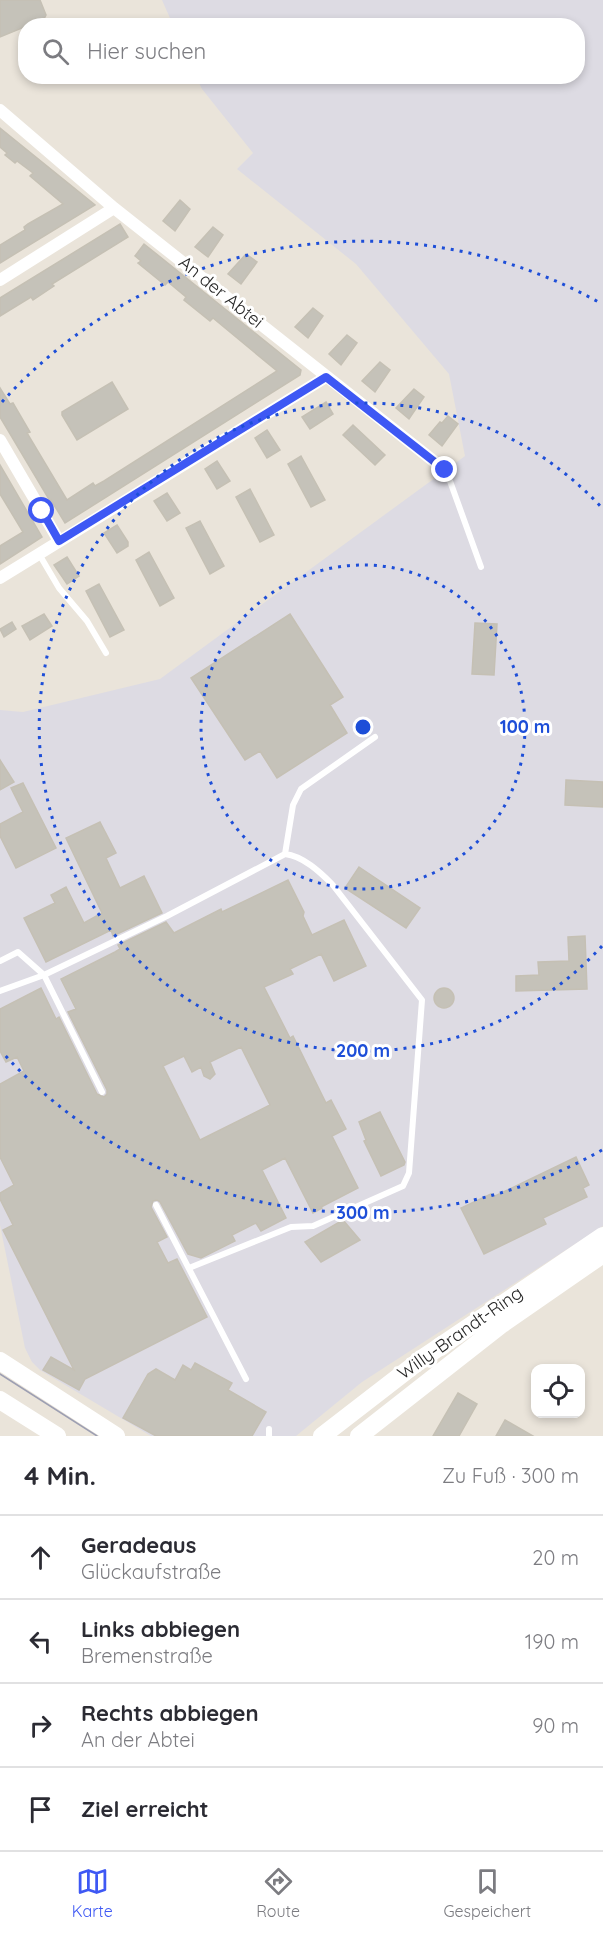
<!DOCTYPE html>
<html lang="de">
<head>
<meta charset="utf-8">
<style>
  :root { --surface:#fff; --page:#f7f7f7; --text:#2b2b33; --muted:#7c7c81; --line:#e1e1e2; --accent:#3e58f4 }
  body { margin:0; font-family:Quicksand,sans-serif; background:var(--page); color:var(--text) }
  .controls { position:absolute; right:18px; bottom:18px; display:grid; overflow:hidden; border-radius:12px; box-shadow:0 3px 9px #0003 }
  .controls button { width:54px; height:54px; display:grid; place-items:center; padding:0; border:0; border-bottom:2px solid var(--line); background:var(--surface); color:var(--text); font:30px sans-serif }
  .stop { position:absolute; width:18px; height:18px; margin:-14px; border:4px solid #3e58f4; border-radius:50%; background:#fff }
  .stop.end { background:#3e58f4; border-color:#fff; box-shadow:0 2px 6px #0008 }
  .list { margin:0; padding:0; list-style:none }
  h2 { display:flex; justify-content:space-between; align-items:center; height:78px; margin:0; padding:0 24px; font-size:26px }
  h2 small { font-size:20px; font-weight:400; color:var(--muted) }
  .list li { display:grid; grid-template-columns:39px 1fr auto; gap:18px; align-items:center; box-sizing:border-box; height:84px; padding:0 24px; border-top:2px solid var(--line) }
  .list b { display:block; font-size:22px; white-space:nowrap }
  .list p { margin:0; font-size:20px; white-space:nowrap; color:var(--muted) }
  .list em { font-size:20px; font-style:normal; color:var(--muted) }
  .icon { flex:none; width:33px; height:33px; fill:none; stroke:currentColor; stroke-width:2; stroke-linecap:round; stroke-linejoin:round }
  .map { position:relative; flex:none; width:603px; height:1436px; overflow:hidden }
  .search { position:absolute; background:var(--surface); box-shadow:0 3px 9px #0003; left:18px; right:18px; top:18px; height:66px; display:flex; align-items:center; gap:15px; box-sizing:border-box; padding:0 21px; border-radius:24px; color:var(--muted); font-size:22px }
  .sheet { height:414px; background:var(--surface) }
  nav { display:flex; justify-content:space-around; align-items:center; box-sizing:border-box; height:84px; border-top:2px solid var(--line); background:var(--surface); font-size:16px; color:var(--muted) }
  nav a { display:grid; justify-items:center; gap:3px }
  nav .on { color:var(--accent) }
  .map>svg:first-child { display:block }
  .industrial { fill:#dddbe3 }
  .building { fill:#c5c2b9; stroke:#c5c0b4; stroke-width:1.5; fill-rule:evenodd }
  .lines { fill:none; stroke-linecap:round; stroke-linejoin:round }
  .lane { stroke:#fff; stroke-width:6 }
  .street { stroke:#fff; stroke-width:12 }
  .secondary { stroke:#fff; stroke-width:18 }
  .tram { stroke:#9d9fb2; stroke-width:1.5 }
  .route { stroke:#3e58f4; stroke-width:8 }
  .ring { fill:none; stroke:#1d4ed8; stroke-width:3; stroke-dasharray:3 6 }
  .labels { text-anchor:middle; stroke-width:6; stroke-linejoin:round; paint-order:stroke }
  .street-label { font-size:18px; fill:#282828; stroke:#fff }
  .centre { fill:#1d4ed8; stroke:#fff; stroke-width:3 }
  .ring-label { font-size:18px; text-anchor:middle; font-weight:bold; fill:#1d4ed8; stroke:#fff; stroke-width:6; stroke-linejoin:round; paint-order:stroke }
</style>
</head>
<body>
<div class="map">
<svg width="603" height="1436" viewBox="0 0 603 1436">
  <rect width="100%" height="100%" fill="#eae4da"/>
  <!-- industrial -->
  <path class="industrial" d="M 162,0 L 603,0 L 603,1226 L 362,1382 L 296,1436 L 151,1436 L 40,1370 L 32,1362 L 25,1348 L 0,1225 L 0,710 L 23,712 L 160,679 L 465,456 L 449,374 L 356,264 L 237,169 L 253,153 L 202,89 L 196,77 L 578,76 L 578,26 L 173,25 Z"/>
  <!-- building -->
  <path class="building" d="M 0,0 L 40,0 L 46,15 L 44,19 L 0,37 Z
    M 0,128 L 95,205 L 0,263 L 0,245 L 25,230 L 24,227 L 28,224 L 63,204 L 30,176 L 33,173 L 17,161 L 15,163 L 5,155 L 7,153 L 0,147 Z
    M 180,200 L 190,209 L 175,231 L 163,221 Z
    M 120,224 L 128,237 L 52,284 L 54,286 L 33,300 L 31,297 L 0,316 L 0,298 Z
    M 213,227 L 223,235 L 208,257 L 195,247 Z
    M 144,244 L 301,370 L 300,375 L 65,523 L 51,500 L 50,501 L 0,417 L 0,388 L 10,404 L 13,403 L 30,432 L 27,433 L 67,500 L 93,483 L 95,486 L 104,481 L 277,371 L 213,318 L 210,321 L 184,300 L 186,297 L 168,282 L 165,285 L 138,263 L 141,261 L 135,256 Z
    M 246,254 L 257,262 L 241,284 L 228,274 Z
    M 313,308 L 323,316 L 308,338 L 295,327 Z
    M 347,335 L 357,343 L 341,365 L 329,354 Z
    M 380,362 L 390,370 L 375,392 L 362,381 Z
    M 112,382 L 128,409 L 77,440 L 62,415 L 62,412 Z
    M 414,389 L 424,397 L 409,419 L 396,408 Z
    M 326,402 L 333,414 L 310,429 L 302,417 Z
    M 448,416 L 458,424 L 442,446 L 429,435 L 440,422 L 442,423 Z
    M 353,425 L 385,455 L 375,465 L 343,435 Z
    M 267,430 L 280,450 L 267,458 L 255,438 Z
    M 301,456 L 325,500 L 311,507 L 288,464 Z
    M 217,461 L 230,481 L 217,489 L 205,469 Z
    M 0,465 L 42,537 L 0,564 L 0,546 L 23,532 L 0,494 Z
    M 250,489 L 274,535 L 260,542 L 236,497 Z
    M 167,493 L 180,513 L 167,521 L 154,501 Z
    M 200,521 L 224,566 L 210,574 L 186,528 Z
    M 117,525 L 128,542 L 128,546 L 117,553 L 104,533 Z
    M 149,552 L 174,598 L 160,606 L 136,560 Z
    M 67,557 L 79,576 L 67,584 L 54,565 Z
    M 99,584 L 124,630 L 110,637 L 86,591 Z
    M 44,614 L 52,626 L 30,640 L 22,626 Z
    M 290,614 L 343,697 L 330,705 L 347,733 L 277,778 L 260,751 L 245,760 L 191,678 Z
    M 12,622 L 16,629 L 4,637 L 0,629 Z
    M 475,623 L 497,624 L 494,675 L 472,674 Z
    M 0,760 L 14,782 L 0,790 Z
    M 566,780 L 603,782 L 603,807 L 565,805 Z
    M 23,783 L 56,848 L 16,868 L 0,836 L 0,824 L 23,812 L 11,788 Z
    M 100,822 L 116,853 L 106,858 L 120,888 L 144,876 L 162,913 L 113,936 L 111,930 L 46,962 L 24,918 L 55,903 L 51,895 L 66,887 L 84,923 L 102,913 L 66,838 Z
    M 359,867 L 420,908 L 406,928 L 345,888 Z
    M 288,880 L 304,912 L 303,916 L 312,935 L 344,920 L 366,966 L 334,981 L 321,954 L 290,969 L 293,974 L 264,987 L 290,1038 L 293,1036 L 326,1103 L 331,1100 L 346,1129 L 332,1136 L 358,1188 L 321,1207 L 322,1208 L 313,1213 L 285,1158 L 262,1170 L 286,1218 L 261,1231 L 256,1223 L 232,1235 L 235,1241 L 201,1258 L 188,1254 L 160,1202 L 157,1200 L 153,1201 L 151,1207 L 167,1237 L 157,1242 L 168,1263 L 177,1259 L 207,1317 L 85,1379 L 79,1390 L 43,1370 L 51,1357 L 74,1370 L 3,1230 L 13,1225 L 0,1199 L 0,1193 L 14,1185 L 0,1157 L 0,1084 L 24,1071 L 17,1057 L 6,1062 L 0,1051 L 0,1009 L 41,988 L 56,1019 L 59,1017 L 97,1094 L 104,1097 L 107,1094 L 107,1090 L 68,1012 L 76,1009 L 61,979 L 115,952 L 120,949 L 118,945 L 166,922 L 174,933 L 221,909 L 222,912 ZM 241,1047 L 270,1105 L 200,1140 L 163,1066 L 184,1056 L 192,1072 L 201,1067 L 204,1076 L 210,1079 L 215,1074 L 210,1062 Z
    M 585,936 L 587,989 L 516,991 L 516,976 L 539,975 L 538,962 L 569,961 L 568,937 Z
    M434 998a10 10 0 1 1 20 0a10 10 0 1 1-20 0Z
    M 380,1112 L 405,1162 L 404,1165 L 381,1176 L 364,1141 L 366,1140 L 359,1122 Z
    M 576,1157 L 589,1185 L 583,1188 L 587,1197 L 543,1218 L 546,1224 L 484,1254 L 461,1208 L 491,1194 L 493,1197 Z
    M 343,1220 L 360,1240 L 321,1262 L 305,1242 Z
    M 195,1363 L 232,1383 L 228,1390 L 266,1412 L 252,1436 L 156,1436 L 123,1418 L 148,1374 L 156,1369 L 175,1380 L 183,1365 L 191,1370 Z
    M 458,1393 L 477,1404 L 459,1436 L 433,1436 Z
    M 505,1420 L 533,1436 L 496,1436 Z"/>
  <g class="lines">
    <!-- lane -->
    <path class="lane" d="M 446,470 L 481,567
      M 39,554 L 59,588 L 87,621 L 106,653
      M 285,854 L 293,805 L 301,789 L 375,737
      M 0,961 L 18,952 L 44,975 L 167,916 L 285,854 C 303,856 320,872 332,884 L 422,1000 L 409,1173 L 403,1186 L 313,1226 L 291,1227 L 189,1268
      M 0,991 L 44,975 L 102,1092
      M 156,1205 L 246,1379
      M 269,1436 L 269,1429"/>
    <!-- street -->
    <path class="street" d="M 0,110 L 114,208 L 445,470
      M 0,280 L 114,208
      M 0,440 L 59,541
      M 0,578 L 326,377"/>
    <!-- secondary -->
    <path class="secondary" d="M 0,1361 L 116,1436
      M 0,1400 L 57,1436
      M 322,1436 L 423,1358 L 603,1236
      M 359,1436 L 502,1324 L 603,1254"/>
    <!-- tram -->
    <path class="tram" d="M 0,1374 L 97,1436"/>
  </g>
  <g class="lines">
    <!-- route -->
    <path class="route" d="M 42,511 L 59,541 L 326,377 L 445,470"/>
  </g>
  <!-- distance rings -->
  <g class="ring">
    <circle cx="363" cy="727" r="162"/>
    <path d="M602 946A324 324 0 1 1 602 508"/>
    <path d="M602 1150A486 486 0 0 1 2 1052M2 402A486 486 0 0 1 602 304"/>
  </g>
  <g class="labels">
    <!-- street labels -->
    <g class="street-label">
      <text transform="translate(221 292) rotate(39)" y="6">An der Abtei</text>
      <text transform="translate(460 1333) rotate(-35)" y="6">Willy-Brandt-Ring</text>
    </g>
  </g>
  <circle cx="363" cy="727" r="9" class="centre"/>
  <g class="ring-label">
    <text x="525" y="733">100 m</text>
    <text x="363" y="1057">200 m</text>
    <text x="363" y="1219">300 m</text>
  </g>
</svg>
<div class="controls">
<button><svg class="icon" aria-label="locate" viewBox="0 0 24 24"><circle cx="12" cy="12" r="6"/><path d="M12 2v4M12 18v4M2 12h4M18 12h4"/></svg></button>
</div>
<div class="stop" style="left:42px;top:511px"></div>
<div class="stop end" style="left:445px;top:470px"></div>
<div class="search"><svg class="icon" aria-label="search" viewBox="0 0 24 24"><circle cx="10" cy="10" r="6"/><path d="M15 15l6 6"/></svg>Hier suchen</div>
</div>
<section class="sheet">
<h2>4 Min.<small>Zu Fuß · 300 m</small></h2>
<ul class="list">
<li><svg class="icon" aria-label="ahead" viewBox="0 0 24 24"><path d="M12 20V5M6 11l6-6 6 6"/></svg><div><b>Geradeaus</b><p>Glückaufstraße</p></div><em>20 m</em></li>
<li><svg class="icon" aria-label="left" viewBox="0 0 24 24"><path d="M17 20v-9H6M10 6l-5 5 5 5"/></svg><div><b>Links abbiegen</b><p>Bremenstraße</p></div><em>190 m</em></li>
<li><svg class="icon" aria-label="right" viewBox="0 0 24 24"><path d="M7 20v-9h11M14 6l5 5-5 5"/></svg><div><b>Rechts abbiegen</b><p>An der Abtei</p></div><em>90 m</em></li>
<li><svg class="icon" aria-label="arrive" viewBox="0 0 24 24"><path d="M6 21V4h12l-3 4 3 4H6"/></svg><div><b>Ziel erreicht</b></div></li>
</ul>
</section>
<nav>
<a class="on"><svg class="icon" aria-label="map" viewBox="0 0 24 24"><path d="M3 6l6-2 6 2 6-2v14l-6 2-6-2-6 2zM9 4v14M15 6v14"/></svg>Karte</a>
<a><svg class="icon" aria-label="directions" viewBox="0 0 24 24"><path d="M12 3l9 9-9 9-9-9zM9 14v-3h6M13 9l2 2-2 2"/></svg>Route</a>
<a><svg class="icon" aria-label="saved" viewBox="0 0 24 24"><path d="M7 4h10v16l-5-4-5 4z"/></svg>Gespeichert</a>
</nav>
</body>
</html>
